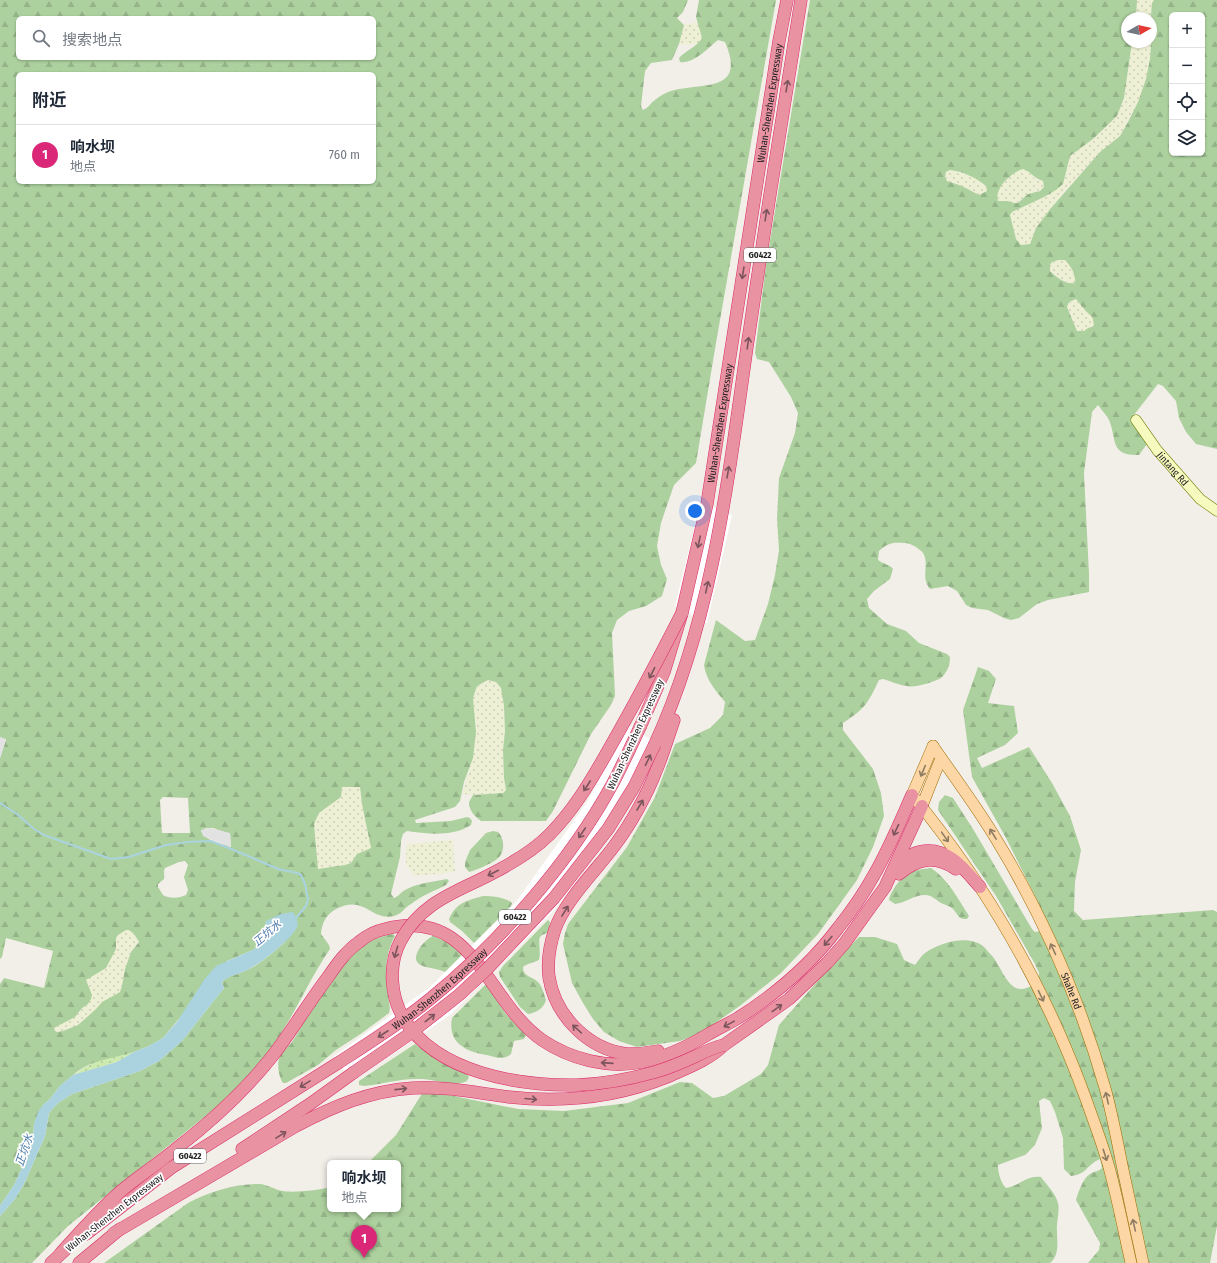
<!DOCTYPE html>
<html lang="zh">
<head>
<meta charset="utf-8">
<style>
  :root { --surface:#fff; --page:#f6f6f7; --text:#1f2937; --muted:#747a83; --line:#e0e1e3; --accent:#db2777 }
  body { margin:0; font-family:"Fira Sans Condensed","Noto Sans SC",sans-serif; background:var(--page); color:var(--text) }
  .controls { position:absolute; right:12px; top:12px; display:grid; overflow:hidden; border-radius:6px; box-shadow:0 1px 3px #0004 }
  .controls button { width:36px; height:36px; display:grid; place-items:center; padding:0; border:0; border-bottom:1px solid var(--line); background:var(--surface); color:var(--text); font:20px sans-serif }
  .compass { position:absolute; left:1121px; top:12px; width:36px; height:36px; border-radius:50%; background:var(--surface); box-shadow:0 1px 3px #0004; rotate:81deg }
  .you { position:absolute; left:695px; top:511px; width:14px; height:14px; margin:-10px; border:3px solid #fff; border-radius:50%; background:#1a73e8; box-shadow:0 0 0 6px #1a73e833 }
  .badge { display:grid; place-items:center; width:26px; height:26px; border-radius:50%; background:var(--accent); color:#fff; font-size:13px; font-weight:700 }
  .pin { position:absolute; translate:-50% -33px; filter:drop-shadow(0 1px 2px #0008) }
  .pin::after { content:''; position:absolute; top:21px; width:14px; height:12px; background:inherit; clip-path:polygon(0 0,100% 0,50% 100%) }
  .popup { position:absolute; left:327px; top:1160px; width:74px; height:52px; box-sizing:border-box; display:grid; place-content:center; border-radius:6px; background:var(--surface); filter:drop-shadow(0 1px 3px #0005); font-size:13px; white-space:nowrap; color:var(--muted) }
  .popup b { font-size:15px; color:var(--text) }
  .popup::after { content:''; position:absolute; left:50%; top:100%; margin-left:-8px; border:8px solid transparent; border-top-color:var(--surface) }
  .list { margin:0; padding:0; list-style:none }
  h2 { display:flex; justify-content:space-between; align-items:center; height:52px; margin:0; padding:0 16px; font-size:17px }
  h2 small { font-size:13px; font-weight:400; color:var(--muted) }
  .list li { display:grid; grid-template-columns:26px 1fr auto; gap:12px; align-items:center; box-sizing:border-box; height:60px; padding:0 16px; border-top:1px solid var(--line) }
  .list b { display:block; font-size:15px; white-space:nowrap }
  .list p { margin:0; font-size:13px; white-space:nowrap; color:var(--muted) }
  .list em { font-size:13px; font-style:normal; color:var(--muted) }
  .icon { flex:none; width:22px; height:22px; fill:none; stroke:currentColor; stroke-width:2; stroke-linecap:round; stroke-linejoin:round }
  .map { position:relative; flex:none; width:1217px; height:1263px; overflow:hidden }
  .search { position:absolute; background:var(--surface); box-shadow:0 1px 3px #0004; left:16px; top:16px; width:360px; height:44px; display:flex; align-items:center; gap:10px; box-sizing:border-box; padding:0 14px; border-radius:6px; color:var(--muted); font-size:15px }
  .panel { position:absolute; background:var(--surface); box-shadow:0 1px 3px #0004; left:16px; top:72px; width:360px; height:112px; border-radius:6px }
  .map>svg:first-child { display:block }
  .farmland { fill:url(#farmland-dots) }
  .grass { fill:url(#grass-dots) }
  .forest { fill:url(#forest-firs); fill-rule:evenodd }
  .parking { fill:#e2e2e2 }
  .water { fill:#aad3df }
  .pier { fill:#fff }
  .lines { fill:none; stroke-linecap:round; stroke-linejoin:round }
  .stream { stroke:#aad3df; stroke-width:2 }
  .secondary-casing { stroke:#707d05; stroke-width:11 }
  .primary-casing { stroke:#a06b00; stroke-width:12 }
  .highway-casing { stroke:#dc2a67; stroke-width:13 }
  .secondary { stroke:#f7fabf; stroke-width:10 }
  .primary { stroke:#fcd6a4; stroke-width:11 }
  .highway { stroke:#e892a2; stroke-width:12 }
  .highway-bridge-casing { stroke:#dc2a67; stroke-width:13; stroke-linecap:butt }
  .highway-bridge { stroke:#e892a2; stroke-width:12 }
  .oneway { stroke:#7b545c }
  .oneway2 { stroke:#8f7c63 }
  .labels { text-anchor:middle; stroke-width:3.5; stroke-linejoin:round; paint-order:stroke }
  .shield { fill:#fff; stroke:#646464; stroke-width:1 }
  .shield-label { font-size:9px; font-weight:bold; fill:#222 }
  .street-label { font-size:10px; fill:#222; stroke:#fff }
  .water-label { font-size:11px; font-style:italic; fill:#4a7aab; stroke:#fff }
</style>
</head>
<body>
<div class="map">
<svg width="1217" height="1263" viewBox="0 0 1217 1263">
  <defs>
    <pattern id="farmland-dots" width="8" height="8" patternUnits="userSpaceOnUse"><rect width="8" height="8" fill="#eef0d5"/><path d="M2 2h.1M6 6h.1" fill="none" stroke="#ccceb7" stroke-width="1.8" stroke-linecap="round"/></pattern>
    <pattern id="grass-dots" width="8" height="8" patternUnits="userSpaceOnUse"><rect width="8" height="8" fill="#cdebb0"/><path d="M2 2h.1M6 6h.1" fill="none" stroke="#b0c997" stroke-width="1.8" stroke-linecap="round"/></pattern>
    <pattern id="forest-firs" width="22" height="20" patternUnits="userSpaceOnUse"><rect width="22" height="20" fill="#add19e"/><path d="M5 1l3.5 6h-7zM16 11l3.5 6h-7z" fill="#95b388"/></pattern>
  </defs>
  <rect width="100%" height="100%" fill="#f2efe9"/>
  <!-- farmland -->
  <path class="farmland" d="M 1137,0 L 1154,0 L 1152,3 L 1151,15 L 1152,29 L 1150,59 L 1146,79 L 1138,102 L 1120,136 L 1100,152 L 1063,193 L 1036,228 L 1030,244 L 1021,245 L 1016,239 L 1010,215 L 1012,212 L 1044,197 L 1063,184 L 1070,156 L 1093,139 L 1117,116 L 1124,98 L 1132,42 L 1151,42 L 1151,18 L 1136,18 Z
    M 698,22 L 702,38 L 699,43 L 688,45 L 679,44 L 684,25 Z
    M 1023,169 L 1029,171 L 1035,179 L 1043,181 L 1044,187 L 1042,189 L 1024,197 L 1018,203 L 1015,203 L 1007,201 L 998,201 L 996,196 L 998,190 L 1006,179 L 1019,170 Z
    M 950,170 L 971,176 L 979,180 L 986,186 L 987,191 L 979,195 L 962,186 L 947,181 L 945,177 L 946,172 Z
    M 1058,260 L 1065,260 L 1070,266 L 1076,276 L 1075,283 L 1071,284 L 1058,278 L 1050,271 L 1050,265 L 1052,262 Z
    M 1076,299 L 1086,311 L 1090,313 L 1094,318 L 1094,326 L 1088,328 L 1084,332 L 1077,331 L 1067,307 L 1069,302 Z
    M 488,680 L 496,682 L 501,688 L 504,706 L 505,731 L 503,750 L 504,778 L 506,790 L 503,793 L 473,795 L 462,794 L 473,758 L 476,732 L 473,698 L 477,686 Z
    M 342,787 L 360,787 L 362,804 L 371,848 L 357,854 L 351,863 L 345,865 L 318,869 L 314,824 L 319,813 L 341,797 Z
    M 453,840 L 455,872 L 415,876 L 406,865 L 406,847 L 409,844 Z
    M 126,930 L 129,930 L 134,934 L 139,942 L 131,952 L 125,969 L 122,986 L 120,992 L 102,1002 L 96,1009 L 78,1025 L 63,1031 L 57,1032 L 55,1031 L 54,1028 L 79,1013 L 82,1008 L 88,1004 L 85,980 L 118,935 Z"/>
  <!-- grass -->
  <path class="grass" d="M 134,1052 L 117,1062 L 74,1075 C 90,1061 113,1056 134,1052 Z"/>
  <!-- forest -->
  <path class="forest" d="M 0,0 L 688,0 L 683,12 L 677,18 L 684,25 L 679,44 L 672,60 L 651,63 L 645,71 L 641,106 L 643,110 C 649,108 650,103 655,100 C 658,97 664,94 668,92 C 698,81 748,96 725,42 L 718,40 C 708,48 694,64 680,62 L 679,58 C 686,50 697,47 702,38 L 696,17 L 699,0 L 776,0 L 716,343 L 696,463 L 674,485 L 661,523 L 657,546 L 661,565 L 667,579 L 662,596 L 646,606 L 629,611 L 617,620 L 612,633 L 615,696 L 611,705 L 591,734 L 553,811 L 546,821 L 481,821 C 474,816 469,810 469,802 L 473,795 L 503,793 L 506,790 L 504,778 L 503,750 L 505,731 L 504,706 L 501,688 L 496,682 L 488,680 L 477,686 L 473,698 L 476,732 L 473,758 L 464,782 L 460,801 L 455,807 L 415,820 L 416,823 L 451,821 L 467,817 L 470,818 L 472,821 L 471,825 C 452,837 428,834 407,831 L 403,834 L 401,841 L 400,857 L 391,894 L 394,898 C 399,896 400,893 405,890 C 417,883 433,882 447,879 L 449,881 L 446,885 C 434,891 421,896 411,904 C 404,908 402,914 394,916 C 370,921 365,894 336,909 C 326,915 322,922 321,934 L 329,945 L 330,949 C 312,975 299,1005 282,1032 C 268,1053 253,1072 237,1091 L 68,1226 L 32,1263 L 0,1263 L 0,1216 L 15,1199 L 25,1182 L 45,1136 L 49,1113 L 58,1103 L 72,1094 L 140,1071 L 159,1061 L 182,1041 L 224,988 L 222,982 C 230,974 238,975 247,970 C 261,964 273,952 285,942 L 266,921 L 265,930 L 260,944 L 253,950 L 227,961 L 163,1038 L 149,1046 L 134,1052 L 103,1060 L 88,1065 L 78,1071 L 60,1086 L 50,1099 L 43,1105 L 34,1124 L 33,1138 L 30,1151 L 14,1185 L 0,1206 L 0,984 L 4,978 L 44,988 L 53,951 L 6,938 L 2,957 L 0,959 L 0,758 L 6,740 L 0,737 ZM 18,18 L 374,18 L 374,58 L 18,58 ZM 18,74 L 374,74 L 374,182 L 18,182 ZM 342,787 L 360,787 L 362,804 L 371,848 L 357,854 L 351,863 L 345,865 L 318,869 L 314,824 L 319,813 L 341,797 ZM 163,797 L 188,798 L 190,833 L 162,833 L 160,800 ZM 206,828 L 213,828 L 230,834 L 231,847 L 230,847 C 220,843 206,841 201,831 ZM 185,861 L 188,865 L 184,877 L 188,890 L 186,895 C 180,898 169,899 163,895 L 158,887 L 158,884 L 164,879 C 165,875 163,872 165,868 L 179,862 ZM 126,930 L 129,930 L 134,934 L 139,942 L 131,952 L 125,969 L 122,986 L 120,992 L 102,1002 L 96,1009 L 78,1025 L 63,1031 L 57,1032 L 55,1031 L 54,1028 L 75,1017 L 82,1008 L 88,1004 L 91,999 L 92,995 L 86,980 L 106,968 L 116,949 L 116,938 L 118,935 Z
    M 810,0 L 1137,0 L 1136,18 L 1127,18 L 1127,42 L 1132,42 L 1124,98 L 1117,116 L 1093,139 L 1070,156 L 1063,184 L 1056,190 L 1044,197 L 1012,212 L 1010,215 L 1016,239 L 1021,245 L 1030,244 L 1036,228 L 1051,208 L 1100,152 L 1120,136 L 1128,122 L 1138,102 L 1146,79 L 1150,59 L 1152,29 L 1151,15 L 1152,3 L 1154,0 L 1217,0 L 1217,449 L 1196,444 L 1186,432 L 1179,418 L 1176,401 L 1163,386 L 1158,384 L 1134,415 L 1134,424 L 1147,444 L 1139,455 C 1108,456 1118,438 1108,418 C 1105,414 1101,409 1098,405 L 1092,412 L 1084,473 L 1089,574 L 1089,592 L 1048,600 L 1037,604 L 1019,618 L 1011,620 L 1004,618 L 988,610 L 972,608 L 966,605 L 957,591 L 948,586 L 930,589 C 920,577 930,564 923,553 C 922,551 918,549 916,547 C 912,545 909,543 904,543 C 892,542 888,543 879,551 L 878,560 C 883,564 889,564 893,569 L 890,579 L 874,591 L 867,599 L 869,608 L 887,624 L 906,631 L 919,643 L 947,654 L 950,657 C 950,664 948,671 942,677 C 936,682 915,688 907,686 C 898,685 890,681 883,679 L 879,680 C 868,703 865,709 843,723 L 843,730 L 873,769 L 881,793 L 884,816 L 873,847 L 857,880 L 818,934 L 781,973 L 741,1005 L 700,1034 L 680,1041 L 637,1047 L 619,1041 L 604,1032 L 593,1019 L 583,1003 L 572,983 L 563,944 L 565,933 L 568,924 L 627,847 L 655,797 L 675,744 L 710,728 L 723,715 L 725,702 C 716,691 706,680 704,665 L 716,620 L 745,641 L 755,640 L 768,604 L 775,575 L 779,550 L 777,519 L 779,478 L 795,433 L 798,413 L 791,397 L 769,362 L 757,359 L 755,353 L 766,265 ZM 1172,15 L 1202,15 L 1202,153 L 1172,153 ZM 1023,169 C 1032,172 1033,178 1043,181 L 1044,187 L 1040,191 L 1028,194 L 1018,203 L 1015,203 L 1007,201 L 998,201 C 994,188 1012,172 1023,169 ZM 950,170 C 964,172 975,177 986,186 L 987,191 L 979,195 L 962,186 L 947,181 L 945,177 L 946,172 ZM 1058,260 L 1065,260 C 1071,267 1076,273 1075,283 C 1066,285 1056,277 1050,271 L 1050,265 L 1052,262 ZM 1076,299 C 1079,302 1081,306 1085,310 C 1091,317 1093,314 1094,326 L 1088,328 L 1084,331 L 1077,331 L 1067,307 L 1069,302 Z
    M 978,667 L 989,671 L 996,679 L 988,703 L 1014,706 L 1018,733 L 1005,745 L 977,758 L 982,768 L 1029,747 L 1052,783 L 1070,816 L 1081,850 L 1075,882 L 1074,911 L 1083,920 L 1213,910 L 1217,912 L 1217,1226 L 1210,1263 L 1088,1263 L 1099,1250 L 1100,1243 L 1076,1200 C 1078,1193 1083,1178 1090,1174 C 1095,1171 1098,1172 1102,1168 L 1100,1159 C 1086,1165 1088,1174 1071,1176 L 1064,1169 L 1063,1138 L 1055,1112 L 1050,1101 L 1044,1098 L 1039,1101 L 1042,1128 L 1035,1145 L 1025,1155 L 998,1165 C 998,1173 1001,1183 1006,1188 C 1020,1186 1026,1175 1041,1177 C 1046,1184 1054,1192 1057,1200 C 1061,1210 1056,1221 1057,1231 C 1057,1241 1060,1255 1050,1263 L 104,1263 L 188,1203 C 208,1192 237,1183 260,1184 C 269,1185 275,1190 283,1191 C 293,1193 321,1190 330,1187 L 330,1209 L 398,1209 L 398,1163 L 368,1163 L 396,1135 L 423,1092 L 429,1091 L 518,1109 L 564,1111 L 628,1103 L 680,1082 L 692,1083 L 713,1098 L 724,1096 L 761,1074 L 768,1065 L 779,1025 L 838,958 L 859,937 L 875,937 L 897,944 L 904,960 L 915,965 C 918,961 921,956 925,953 C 939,943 967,934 983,946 C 986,949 990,954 993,957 C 1000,966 1005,981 1014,987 C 1023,993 1040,984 1039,973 C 1038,970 1036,967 1035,964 L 996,896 L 938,810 L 939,802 L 945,795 L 953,798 L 973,829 L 1032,929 L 1035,932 L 1041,931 L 1046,923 L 1039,904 L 1006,838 L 972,777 L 963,710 Z
    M 493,831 L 498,832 C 504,838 505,849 500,856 C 496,862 477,870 469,872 L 465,867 L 465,862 L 470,850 L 486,833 Z
    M 931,868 C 948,879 958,899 969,916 L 967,919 C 958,920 958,914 953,909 C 950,906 945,905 941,903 C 936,900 932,895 925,895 C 914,895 905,903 895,904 L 889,900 C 891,890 902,876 911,872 C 918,869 924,869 931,868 Z
    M 483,896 C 492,896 505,897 512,903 L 511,906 L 474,943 L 462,931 L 450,922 L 449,919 C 457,902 466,901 483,896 Z
    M 548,920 L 550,922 L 548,932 C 546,934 542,934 540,937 C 538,940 541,953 539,960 C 533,963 528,963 523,967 C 523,977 532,976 538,982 C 542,986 544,994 546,1000 C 544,1008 536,1013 528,1014 L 520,1007 L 500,977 L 499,972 L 503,966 Z
    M 393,934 L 395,936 C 382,959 386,983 390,1008 L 389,1013 L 362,1033 L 336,1050 L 318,1065 L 286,1083 L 283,1083 C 279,1078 277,1065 279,1059 C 281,1053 288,1047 292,1042 C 312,1010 331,973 360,948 C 370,940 381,936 393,934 Z
    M 433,936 L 450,943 L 463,954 L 445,972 C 434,966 407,970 419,949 C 422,944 428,938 433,936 Z
    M 486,984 L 506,1014 L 526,1035 L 524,1039 L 514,1041 L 511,1054 C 503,1061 496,1057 487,1055 C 467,1052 447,1043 452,1018 Z
    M 415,1044 L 440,1062 L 467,1074 L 469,1077 L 467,1081 C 454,1088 435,1079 421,1079 C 402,1078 383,1084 364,1086 L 359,1085 L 359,1081 Z"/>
  <!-- parking -->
  <path class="parking" d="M 0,737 L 6,739 L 0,758 Z
    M 209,828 L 230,833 L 231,847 L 213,840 L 203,836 L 201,830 Z"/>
  <!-- water -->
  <path class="water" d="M 293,912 C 296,917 299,922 297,927 C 292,939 260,964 247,970 C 238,975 230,974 222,982 L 224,988 L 182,1041 L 159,1061 L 140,1071 L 72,1094 L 58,1103 L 49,1113 L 45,1136 L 25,1182 L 15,1199 L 0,1216 L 0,1206 L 14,1185 L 30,1151 L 33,1138 L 34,1124 L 38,1112 L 43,1105 L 50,1099 L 60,1086 L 73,1075 L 117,1062 L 134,1052 L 149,1046 L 163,1038 L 177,1022 L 204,980 L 216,966 L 253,950 L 260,944 L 265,930 L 266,921 L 281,914 Z"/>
  <!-- pier -->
  <path class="pier" d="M 701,501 L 732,515 L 707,623 L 675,606 Z
    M 628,725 L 661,746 L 612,834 L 551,914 L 450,1015 L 353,1081 L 333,1057 L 430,987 L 516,902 L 587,802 Z"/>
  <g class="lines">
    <!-- stream -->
    <path class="stream" d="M 0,803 L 17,814 L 34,829 L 44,835 L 111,859 L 129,857 L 166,845 L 188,842 L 211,841 L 248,856 L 278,869 L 297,873 L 301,875 L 305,884 L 308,899 L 306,906 L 296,918"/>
    <!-- secondary casing -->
    <g class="secondary-casing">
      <g id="secondary">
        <path id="s1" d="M 1136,420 L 1157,450 L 1200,499 L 1217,511"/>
      </g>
    </g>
    <!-- primary casing -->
    <g class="primary-casing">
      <g id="primary">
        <path d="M 933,746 L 912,795 C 987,886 1047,991 1087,1102 C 1095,1125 1104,1148 1110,1171 C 1118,1201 1124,1232 1131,1263"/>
        <path id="s2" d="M 933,746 C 954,777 977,807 996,839 C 1043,916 1080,1001 1105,1088 C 1112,1113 1117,1140 1122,1165 C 1129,1198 1136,1230 1143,1263"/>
        <path d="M 922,806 L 941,758"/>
      </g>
    </g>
    <!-- highway casing -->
    <g class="highway-casing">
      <g id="highway">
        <path id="s3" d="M 641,725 L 664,672 L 682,613 L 707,504 L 779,41 L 787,0"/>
        <path d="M 655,744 C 712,620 728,481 747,347 C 764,231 782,116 801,0"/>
        <path d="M 898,867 C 905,858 913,852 924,851 C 949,848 965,870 980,887"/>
        <path d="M 899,874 C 918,858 935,855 956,869"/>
        <path d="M 658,1051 C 648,1053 638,1054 628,1054 C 589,1050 555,1016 549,977 C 547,961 550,944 555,929 C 566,899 596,871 615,845 C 630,825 647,795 656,771 C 663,755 668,737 674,720"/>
        <path d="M 242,1149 L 310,1104 L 353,1073"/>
        <path d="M 114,1233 L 296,1126 C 334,1106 369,1091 413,1088 C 446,1086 477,1093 509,1097 C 564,1103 615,1098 667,1077 C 687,1068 709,1060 724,1045 L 789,999 L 827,963 L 844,944 L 885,887 L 922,806"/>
        <path d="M 86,1234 L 171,1168 L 338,1063"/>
        <path d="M 60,1254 C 80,1232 99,1210 121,1191 C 139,1176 159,1163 177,1148 C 213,1120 246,1090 274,1054 C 293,1029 309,1002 328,977 C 337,964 346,951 359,942 C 366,936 376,931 385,929 C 474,906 486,1001 542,1040 C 570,1059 608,1069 642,1062 C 666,1057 687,1047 707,1035 C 717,1029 728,1024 738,1018 C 776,994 811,964 838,928 C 851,912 864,893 874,875 C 889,849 900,822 912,795"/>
        <path d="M 51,1263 L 65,1250"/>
        <path d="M 79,1263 L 120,1229"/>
      </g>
    </g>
    <!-- secondary -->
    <use href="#secondary" class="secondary"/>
    <!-- primary -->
    <use href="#primary" class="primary"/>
    <!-- highway -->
    <use href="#highway" class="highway"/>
    <!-- highway-bridge casing -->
    <g class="highway-bridge-casing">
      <g id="highway-bridge">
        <path d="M 682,613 C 657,662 632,709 605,756 C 589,784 572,812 549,835 C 534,850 514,862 495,872 C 458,892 423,900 401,940 C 388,964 390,996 404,1019 C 437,1073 519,1086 577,1085 C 603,1084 630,1079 655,1072 C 669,1068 683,1062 696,1056 C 706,1051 714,1047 724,1045"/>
        <path id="s4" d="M 338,1063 C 369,1043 401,1023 430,999 C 500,942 570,862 613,783 C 623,764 632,744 641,725"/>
        <path d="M 353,1073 L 408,1035 L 459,995 L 487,969 L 554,898 L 608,829 L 634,787 L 655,744"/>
      </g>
    </g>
    <!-- highway-bridge -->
    <use href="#highway-bridge" class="highway-bridge"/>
  </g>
  <!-- one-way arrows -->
  <defs><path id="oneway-shaft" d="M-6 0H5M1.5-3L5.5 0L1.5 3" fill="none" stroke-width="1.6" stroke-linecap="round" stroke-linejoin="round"/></defs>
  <g class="oneway">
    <use href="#oneway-shaft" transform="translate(787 86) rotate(-81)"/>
    <use href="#oneway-shaft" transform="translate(766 215) rotate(-81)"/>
    <use href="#oneway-shaft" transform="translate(743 273) rotate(99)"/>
    <use href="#oneway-shaft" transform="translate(748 343) rotate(-82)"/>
    <use href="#oneway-shaft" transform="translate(728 472) rotate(-81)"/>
    <use href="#oneway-shaft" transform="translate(699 542) rotate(102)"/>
    <use href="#oneway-shaft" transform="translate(707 587) rotate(-77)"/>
    <use href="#oneway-shaft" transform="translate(652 673) rotate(117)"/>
    <use href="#oneway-shaft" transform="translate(648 760) rotate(-64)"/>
    <use href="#oneway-shaft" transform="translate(587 786) rotate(123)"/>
    <use href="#oneway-shaft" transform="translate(640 805) rotate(-59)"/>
    <use href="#oneway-shaft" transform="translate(896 830) rotate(115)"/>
    <use href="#oneway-shaft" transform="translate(582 833) rotate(124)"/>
    <use href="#oneway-shaft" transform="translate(493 873) rotate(153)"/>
    <use href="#oneway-shaft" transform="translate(565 911) rotate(-58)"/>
    <use href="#oneway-shaft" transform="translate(828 941) rotate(130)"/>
    <use href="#oneway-shaft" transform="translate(396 952) rotate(106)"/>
    <use href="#oneway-shaft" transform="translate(777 1008) rotate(-36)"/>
    <use href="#oneway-shaft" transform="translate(430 1018) rotate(-38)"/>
    <use href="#oneway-shaft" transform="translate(729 1024) rotate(151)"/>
    <use href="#oneway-shaft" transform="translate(577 1029) rotate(-138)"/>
    <use href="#oneway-shaft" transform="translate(383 1034) rotate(147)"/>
    <use href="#oneway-shaft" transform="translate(607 1063) rotate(-176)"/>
    <use href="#oneway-shaft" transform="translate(305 1084) rotate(148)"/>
    <use href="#oneway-shaft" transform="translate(401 1089) rotate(-6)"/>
    <use href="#oneway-shaft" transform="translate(531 1099) rotate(5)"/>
    <use href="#oneway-shaft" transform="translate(281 1135) rotate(-31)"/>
  </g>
  <g class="oneway2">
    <use href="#oneway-shaft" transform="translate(923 771) rotate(113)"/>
    <use href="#oneway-shaft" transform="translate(993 834) rotate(-122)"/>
    <use href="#oneway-shaft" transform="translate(945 837) rotate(55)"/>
    <use href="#oneway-shaft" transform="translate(1053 949) rotate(-115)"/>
    <use href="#oneway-shaft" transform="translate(1041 996) rotate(64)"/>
    <use href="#oneway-shaft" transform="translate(1107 1098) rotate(-103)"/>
    <use href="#oneway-shaft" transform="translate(1105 1155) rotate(72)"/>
    <use href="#oneway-shaft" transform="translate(1134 1225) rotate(-103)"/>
  </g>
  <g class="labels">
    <!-- shield labels -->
    <g class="shield">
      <rect x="744" y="248" width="32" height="14" rx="3"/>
      <rect x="499" y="910" width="32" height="14" rx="3"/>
      <rect x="174" y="1149" width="32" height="14" rx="3"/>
    </g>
    <g class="shield-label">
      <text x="760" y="258">G0422</text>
      <text x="515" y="920">G0422</text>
      <text x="190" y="1159">G0422</text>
    </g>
    <!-- street labels -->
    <g class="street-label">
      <text dy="4" stroke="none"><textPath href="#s3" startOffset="637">Wuhan-Shenzhen Expressway</textPath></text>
      <text dy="4" stroke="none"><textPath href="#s3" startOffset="313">Wuhan-Shenzhen Expressway</textPath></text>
      <text dy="4" stroke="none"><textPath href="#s1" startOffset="61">Jintang Rd</textPath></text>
      <text transform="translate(635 734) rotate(-65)" y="4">Wuhan-Shenzhen Expressway</text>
      <text dy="4" stroke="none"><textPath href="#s4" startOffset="126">Wuhan-Shenzhen Expressway</textPath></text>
      <text dy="4" stroke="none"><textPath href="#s2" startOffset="282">Shahe Rd</textPath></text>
      <text transform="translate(114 1212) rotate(-38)" y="4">Wuhan-Shenzhen Expressway</text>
    </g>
    <!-- water labels -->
    <g class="water-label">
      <text transform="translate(267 933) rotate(-40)" y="4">正坑水</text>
      <text transform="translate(24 1150) rotate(-71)" y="4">正坑水</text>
    </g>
  </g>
</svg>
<div class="controls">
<button>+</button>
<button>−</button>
<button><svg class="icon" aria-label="locate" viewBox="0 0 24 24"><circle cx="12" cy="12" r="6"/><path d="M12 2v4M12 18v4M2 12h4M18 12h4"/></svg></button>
<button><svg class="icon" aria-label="layers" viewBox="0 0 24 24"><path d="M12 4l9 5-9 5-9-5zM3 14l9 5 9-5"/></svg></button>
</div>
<svg class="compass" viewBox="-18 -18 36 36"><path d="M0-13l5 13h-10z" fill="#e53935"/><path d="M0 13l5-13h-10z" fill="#747a83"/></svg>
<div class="you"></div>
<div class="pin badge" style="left:364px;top:1258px">1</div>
<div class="popup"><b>响水坝</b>地点</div>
<div class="search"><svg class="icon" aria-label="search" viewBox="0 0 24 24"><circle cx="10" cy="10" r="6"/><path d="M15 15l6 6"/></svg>搜索地点</div>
<section class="panel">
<h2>附近<small></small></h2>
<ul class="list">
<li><span class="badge">1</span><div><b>响水坝</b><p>地点</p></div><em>760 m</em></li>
</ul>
</section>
</div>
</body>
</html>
